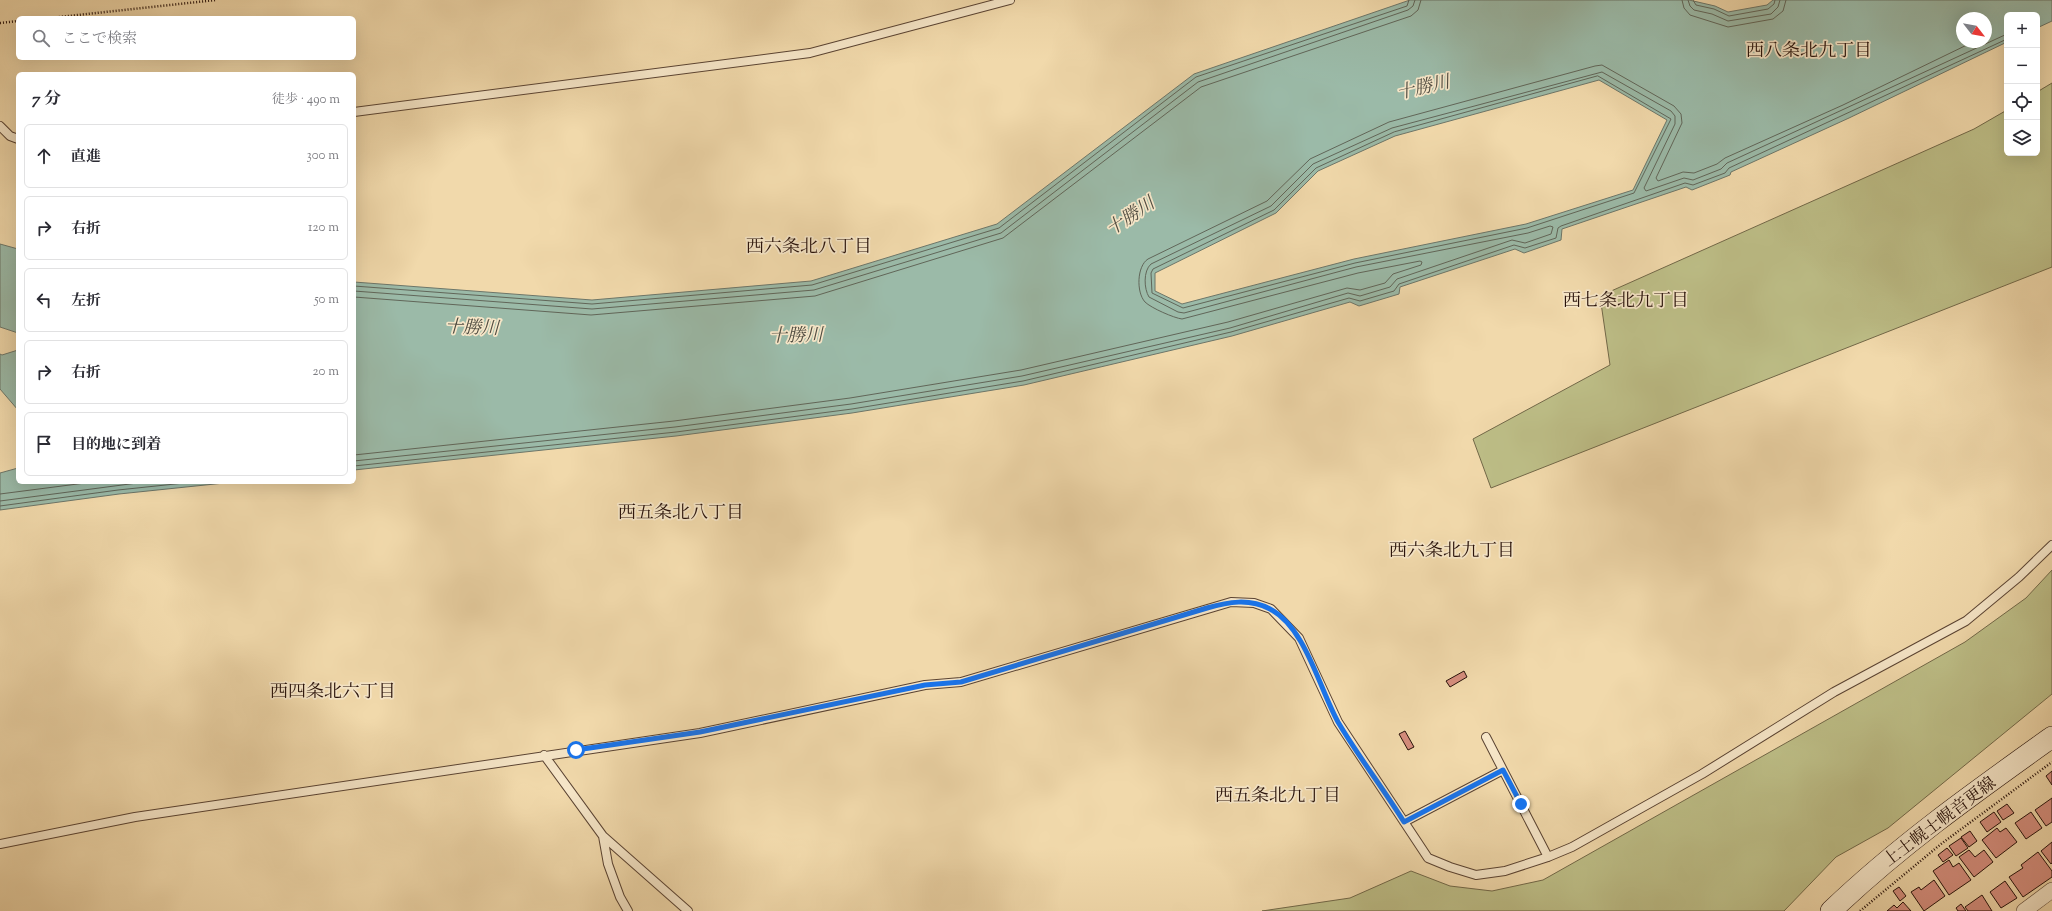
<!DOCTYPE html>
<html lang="ja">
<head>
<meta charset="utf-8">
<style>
  :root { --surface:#fff; --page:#f7f7f7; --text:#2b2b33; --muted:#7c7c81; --line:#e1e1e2 }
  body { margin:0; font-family:"Sorts Mill Goudy","Noto Serif JP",serif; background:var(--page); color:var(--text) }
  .controls { position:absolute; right:12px; top:12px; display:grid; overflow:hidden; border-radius:6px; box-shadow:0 4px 16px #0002 }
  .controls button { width:36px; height:36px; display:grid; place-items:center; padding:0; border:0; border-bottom:1px solid var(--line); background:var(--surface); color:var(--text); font:20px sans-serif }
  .compass { position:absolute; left:1956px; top:12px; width:36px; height:36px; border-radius:50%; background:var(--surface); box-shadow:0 4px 16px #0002; rotate:121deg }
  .stop { position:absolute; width:12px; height:12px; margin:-9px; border:3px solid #1a73e8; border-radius:50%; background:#fff }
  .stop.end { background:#1a73e8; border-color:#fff; box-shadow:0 1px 4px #0008 }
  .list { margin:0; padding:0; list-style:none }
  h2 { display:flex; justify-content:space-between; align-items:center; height:52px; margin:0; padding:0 16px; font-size:17px }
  h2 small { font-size:13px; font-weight:400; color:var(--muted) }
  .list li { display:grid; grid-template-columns:26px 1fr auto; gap:12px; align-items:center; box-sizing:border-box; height:64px; margin:0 8px 8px; padding:0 8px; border:1px solid var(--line); border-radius:6px }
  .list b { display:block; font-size:15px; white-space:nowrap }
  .list em { font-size:13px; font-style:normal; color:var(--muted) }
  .icon { flex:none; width:22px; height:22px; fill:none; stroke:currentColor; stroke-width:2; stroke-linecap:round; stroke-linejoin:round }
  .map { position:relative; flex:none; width:2052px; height:911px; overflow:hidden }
  .search { position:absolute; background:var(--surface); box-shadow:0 4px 16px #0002; left:16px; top:16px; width:340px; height:44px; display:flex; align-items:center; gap:10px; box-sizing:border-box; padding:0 14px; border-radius:6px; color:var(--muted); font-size:15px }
  .panel { position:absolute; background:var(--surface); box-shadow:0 4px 16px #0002; left:16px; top:72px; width:340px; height:412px; border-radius:6px }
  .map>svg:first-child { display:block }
  .green { fill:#bdbe87; stroke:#726848 }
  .water { fill:#9bbaa8; stroke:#6d7669; fill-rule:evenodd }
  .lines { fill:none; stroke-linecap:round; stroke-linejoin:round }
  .shore { stroke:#616659; stroke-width:1 }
  .building { fill:#d68e7e; stroke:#27110a }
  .lane-casing { stroke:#5a4332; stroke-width:10 }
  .street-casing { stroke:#5a4332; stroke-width:16 }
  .secondary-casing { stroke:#27110a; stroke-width:22 }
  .path { stroke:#27110a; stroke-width:2.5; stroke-dasharray:1 2; stroke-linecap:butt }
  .lane { stroke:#f6e6c8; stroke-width:8 }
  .street { stroke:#f6e6c8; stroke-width:15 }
  .secondary { stroke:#f6e6c8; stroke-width:21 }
  .route { stroke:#1a73e8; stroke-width:5 }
  .labels { text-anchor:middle; stroke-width:3.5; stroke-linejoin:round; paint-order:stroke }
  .street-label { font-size:17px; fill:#27110a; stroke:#f6e6c8 }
  .neighbourhood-label { font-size:18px; fill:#27110a; stroke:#f6e6c8 }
  .water-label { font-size:18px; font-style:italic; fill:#504c41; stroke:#f6e6c8 }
</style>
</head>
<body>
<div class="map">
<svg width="2052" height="911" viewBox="0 0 2052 911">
  <rect width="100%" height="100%" fill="#f1d9ab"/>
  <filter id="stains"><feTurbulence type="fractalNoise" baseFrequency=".005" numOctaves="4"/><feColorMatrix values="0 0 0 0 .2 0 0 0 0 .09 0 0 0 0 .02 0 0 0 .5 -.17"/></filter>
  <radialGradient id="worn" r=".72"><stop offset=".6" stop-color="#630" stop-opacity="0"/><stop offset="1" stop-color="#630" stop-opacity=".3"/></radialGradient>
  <!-- green -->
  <path class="green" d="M 2052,83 L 2052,267 L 1491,488 L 1473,439 L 1610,365 L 1600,296 L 1974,129 L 2007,110 L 2007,153 L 2037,153 L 2037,92 Z
    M 2052,570 L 2052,694 L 1888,828 L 1836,857 L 1784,911 L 1262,911 L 1350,898 L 1411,871 L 1450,886 L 1492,891 L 1543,880 L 1965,642 L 2026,598 Z"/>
  <!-- water -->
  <path class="water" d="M 1410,0 L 1689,0 L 1715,6 L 1728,12 L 1767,5 L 1773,0 L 2052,0 L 2052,21 L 2037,28 L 2037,15 L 2007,15 L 2007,42 L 1849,118 L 1731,172 L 1730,175 L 1692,190 L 1686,187 L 1562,229 L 1561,240 L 1524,253 L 1515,249 L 1400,287 L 1399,294 L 1359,306 L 1350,302 L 1232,336 L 1024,385 L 852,413 L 676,436 L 354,470 L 354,282 L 592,300 L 811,281 L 997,224 L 1194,74 ZM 1962,18 L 1986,18 L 1986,42 L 1962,42 ZM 1599,80 L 1667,120 L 1633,190 L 1526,224 L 1354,259 L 1182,304 L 1155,291 L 1155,273 L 1276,213 L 1318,171 L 1395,136 Z
    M 0,244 L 18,249 L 18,333 L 0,327 Z
    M 18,350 L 18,410 L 0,389 L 0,354 L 2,355 Z
    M 18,468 L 18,482 L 234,482 L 119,494 L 0,510 L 0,473 Z"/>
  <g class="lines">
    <!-- shore -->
    <path class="shore" d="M 1682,0 L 1684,8 L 1690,15 L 1728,27 L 1773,19 L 1783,11 L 1786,0
      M 1688,0 L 1690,6 L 1694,10 L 1712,14 L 1728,21 L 1771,14 L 1778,7 L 1780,0
      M 1693,0 L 1696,5 L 1714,9 L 1729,16 L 1768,9 L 1774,4 L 1775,0
      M 1598,76 L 1671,119 L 1634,193 L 1527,228 L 1355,263 L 1183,308 L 1152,293 L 1151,273 L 1153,269 L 1274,210 L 1316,168 L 1394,132 Z
      M 354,286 L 592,304 L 812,285 L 999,228 L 1196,77 L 1407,6 L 1409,0
      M 354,291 L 592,309 L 814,290 L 1001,233 L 1198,82 L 1408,10 L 1413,6 L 1415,0
      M 354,297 L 591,315 L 815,296 L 1003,238 L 1201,87 L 1411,16 L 1418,10 L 1421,0
      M 354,455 L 674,421 L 850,398 L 1021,370 L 1228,322 L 1347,288 L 1360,290 L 1385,283 L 1393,274 L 1421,265 L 1422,262 L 1420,261 L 1358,273 L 1182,319 C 1174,318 1151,308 1145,302 C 1136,292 1137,266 1148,259 L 1267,201 L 1310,159 L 1389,122 L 1595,66 L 1602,65 L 1674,106 L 1681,114 L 1682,123 L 1656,178 L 1658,181 L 1683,172 L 1694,173 L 1717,164 L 1725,158 L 1843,105 L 1973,42
      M 354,461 L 675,427 L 851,404 L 1022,376 L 1230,328 L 1348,293 L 1360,296 L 1390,287 L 1397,279 L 1512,240 L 1525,243 L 1551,234 L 1553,227 L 1550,226 L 1528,233 L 1356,267 L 1184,313 L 1178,312 L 1149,297 C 1144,289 1143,271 1151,264 L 1271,206 L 1313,164 L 1392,128 L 1602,72 L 1671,111 L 1675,116 L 1675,124 L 1644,188 L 1646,191 L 1684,178 L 1693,180 L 1721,169 L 1727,163 L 2007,34
      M 354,466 L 676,432 L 852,409 L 1023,381 L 1231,332 L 1349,298 L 1360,301 L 1394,291 L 1399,284 L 1514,245 L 1525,248 L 1556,238 L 1558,228 L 1561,226 L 1685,183 L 1693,185 L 1725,173 L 1729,168 L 2007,39
      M 0,494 L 93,482
      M 0,501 L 145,482
      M 0,506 L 118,490 L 194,482"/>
  </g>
  <!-- building -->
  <path class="building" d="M 1464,671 L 1467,677 L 1450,687 L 1446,681 Z
    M 1405,731 L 1414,747 L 1408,750 L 1399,734 Z
    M 2052,771 L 2052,785 L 2046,776 Z
    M 2052,798 L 2052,822 L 2046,826 L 2035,810 Z
    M 2007,804 L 2014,813 L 2003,820 L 1997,811 Z
    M 1994,812 L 2001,822 L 1987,832 L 1980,822 Z
    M 2031,812 L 2042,828 L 2026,839 L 2015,823 Z
    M 1997,828 L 2000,832 L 2006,828 L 2017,842 L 1996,858 L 1982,840 Z
    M 1970,831 L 1977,841 L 1969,847 L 1961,837 Z
    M 1961,838 L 1968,848 L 1956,856 L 1949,846 Z
    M 2052,842 L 2052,863 L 2051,864 L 2041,851 Z
    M 1947,848 L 1953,855 L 1943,862 L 1938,855 Z
    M 1969,850 L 1975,857 L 1984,850 L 1993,862 L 1974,877 L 1959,857 Z
    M 2038,852 L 2052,871 L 2052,877 L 2023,897 L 2009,877 L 2023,868 L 2021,865 Z
    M 1949,860 L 1953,867 L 1959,863 L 1971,880 L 1949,895 L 1933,871 Z
    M 1934,880 L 1945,896 L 1924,911 L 1911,892 L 1919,887 L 1921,890 Z
    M 2005,881 L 2017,898 L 2001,908 L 1990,892 Z
    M 1899,887 L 1906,896 L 1900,901 L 1893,891 Z
    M 1982,895 L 1992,911 L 1968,911 L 1965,907 Z
    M 1903,902 L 1911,911 L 1887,911 L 1894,905 L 1897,908 Z
    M 1961,904 L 1966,911 L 1958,911 L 1956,908 Z"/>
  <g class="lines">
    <!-- lane casing -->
    <g class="lane-casing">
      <path id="lane" d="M 354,112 L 810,53 L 1010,0
        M 0,126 L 10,136 L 18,139
        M 1486,737 L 1503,770
        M 544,755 L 603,836 L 608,864 L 620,897 L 628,911
        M 1404,822 L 1503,770 L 1548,857
        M 603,836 L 688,911
        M 0,844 L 135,817 L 700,733 L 925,685 L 961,682 L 1231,602 L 1254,603 L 1271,609 L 1299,638 L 1338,722 L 1428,858 L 1450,867 L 1476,875 L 1505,871 L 1548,857 L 1572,847 L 1702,774 L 1834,692 L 1966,621 L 2019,577 L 2052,545"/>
    </g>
    <!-- street casing -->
    <g class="street-casing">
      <path id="street" d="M 2024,911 L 2052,890"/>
    </g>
    <!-- secondary casing -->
    <g class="secondary-casing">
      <path id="secondary" d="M 1831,911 C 1900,845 1975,792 2052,737"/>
    </g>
    <!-- path -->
    <path class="path" d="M 50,18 L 216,0
      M 0,23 L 18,21
      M 1860,911 L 1941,844 L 2052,762"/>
    <!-- lane -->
    <use href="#lane" class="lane"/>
    <!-- street -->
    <use href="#street" class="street"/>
    <!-- secondary -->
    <use href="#secondary" class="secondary"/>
  </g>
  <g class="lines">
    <!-- route -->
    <path class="route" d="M 576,750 L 700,732 L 925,685 L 961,682 L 1207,608 C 1228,602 1249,598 1270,609 C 1306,628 1319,688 1338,722 C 1358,756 1383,788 1404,822 L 1503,770 L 1521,804"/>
  </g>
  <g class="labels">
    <!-- street labels -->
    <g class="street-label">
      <text transform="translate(1939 821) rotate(-37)" y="6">上士幌士幌音更線</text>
    </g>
    <!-- neighbourhood labels -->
    <g class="neighbourhood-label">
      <text x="1809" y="56">西八条北九丁目</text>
      <text x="809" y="252">西六条北八丁目</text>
      <text x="1626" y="306">西七条北九丁目</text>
      <text x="681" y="518">西五条北八丁目</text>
      <text x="1452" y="556">西六条北九丁目</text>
      <text x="333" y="697">西四条北六丁目</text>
      <text x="1278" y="801">西五条北九丁目</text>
    </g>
    <!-- water labels -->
    <g class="water-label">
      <text transform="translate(1423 87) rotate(-13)" y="6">十勝川</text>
      <text transform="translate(1130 216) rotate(-34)" y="6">十勝川</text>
      <text transform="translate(472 327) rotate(2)" y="6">十勝川</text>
      <text transform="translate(796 335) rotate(-1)" y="6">十勝川</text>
    </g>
  </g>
  <rect width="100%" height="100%" filter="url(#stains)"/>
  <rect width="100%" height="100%" fill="url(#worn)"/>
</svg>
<div class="controls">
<button>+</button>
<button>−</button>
<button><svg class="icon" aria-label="locate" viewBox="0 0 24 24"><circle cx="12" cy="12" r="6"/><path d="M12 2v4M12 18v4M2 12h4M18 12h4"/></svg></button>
<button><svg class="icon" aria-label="layers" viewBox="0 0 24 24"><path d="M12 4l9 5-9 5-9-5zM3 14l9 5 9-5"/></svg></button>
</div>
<svg class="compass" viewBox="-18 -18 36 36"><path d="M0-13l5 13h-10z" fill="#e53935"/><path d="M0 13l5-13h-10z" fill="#7c7c81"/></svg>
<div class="stop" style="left:576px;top:750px"></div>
<div class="stop end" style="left:1521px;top:804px"></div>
<div class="search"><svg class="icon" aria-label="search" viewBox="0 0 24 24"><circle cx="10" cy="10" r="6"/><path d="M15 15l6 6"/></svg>ここで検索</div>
<section class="panel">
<h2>7 分<small>徒歩 · 490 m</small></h2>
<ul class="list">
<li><svg class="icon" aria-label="ahead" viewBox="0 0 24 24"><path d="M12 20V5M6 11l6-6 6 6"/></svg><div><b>直進</b></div><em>300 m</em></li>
<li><svg class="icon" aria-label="right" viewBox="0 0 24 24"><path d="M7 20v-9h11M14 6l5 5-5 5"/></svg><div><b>右折</b></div><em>120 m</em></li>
<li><svg class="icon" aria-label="left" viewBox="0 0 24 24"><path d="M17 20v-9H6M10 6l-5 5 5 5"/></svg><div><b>左折</b></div><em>50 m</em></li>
<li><svg class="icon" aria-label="right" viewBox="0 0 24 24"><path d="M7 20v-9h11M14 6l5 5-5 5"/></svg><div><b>右折</b></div><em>20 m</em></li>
<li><svg class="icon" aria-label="arrive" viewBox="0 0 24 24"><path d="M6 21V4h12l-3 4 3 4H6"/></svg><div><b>目的地に到着</b></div></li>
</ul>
</section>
</div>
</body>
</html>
